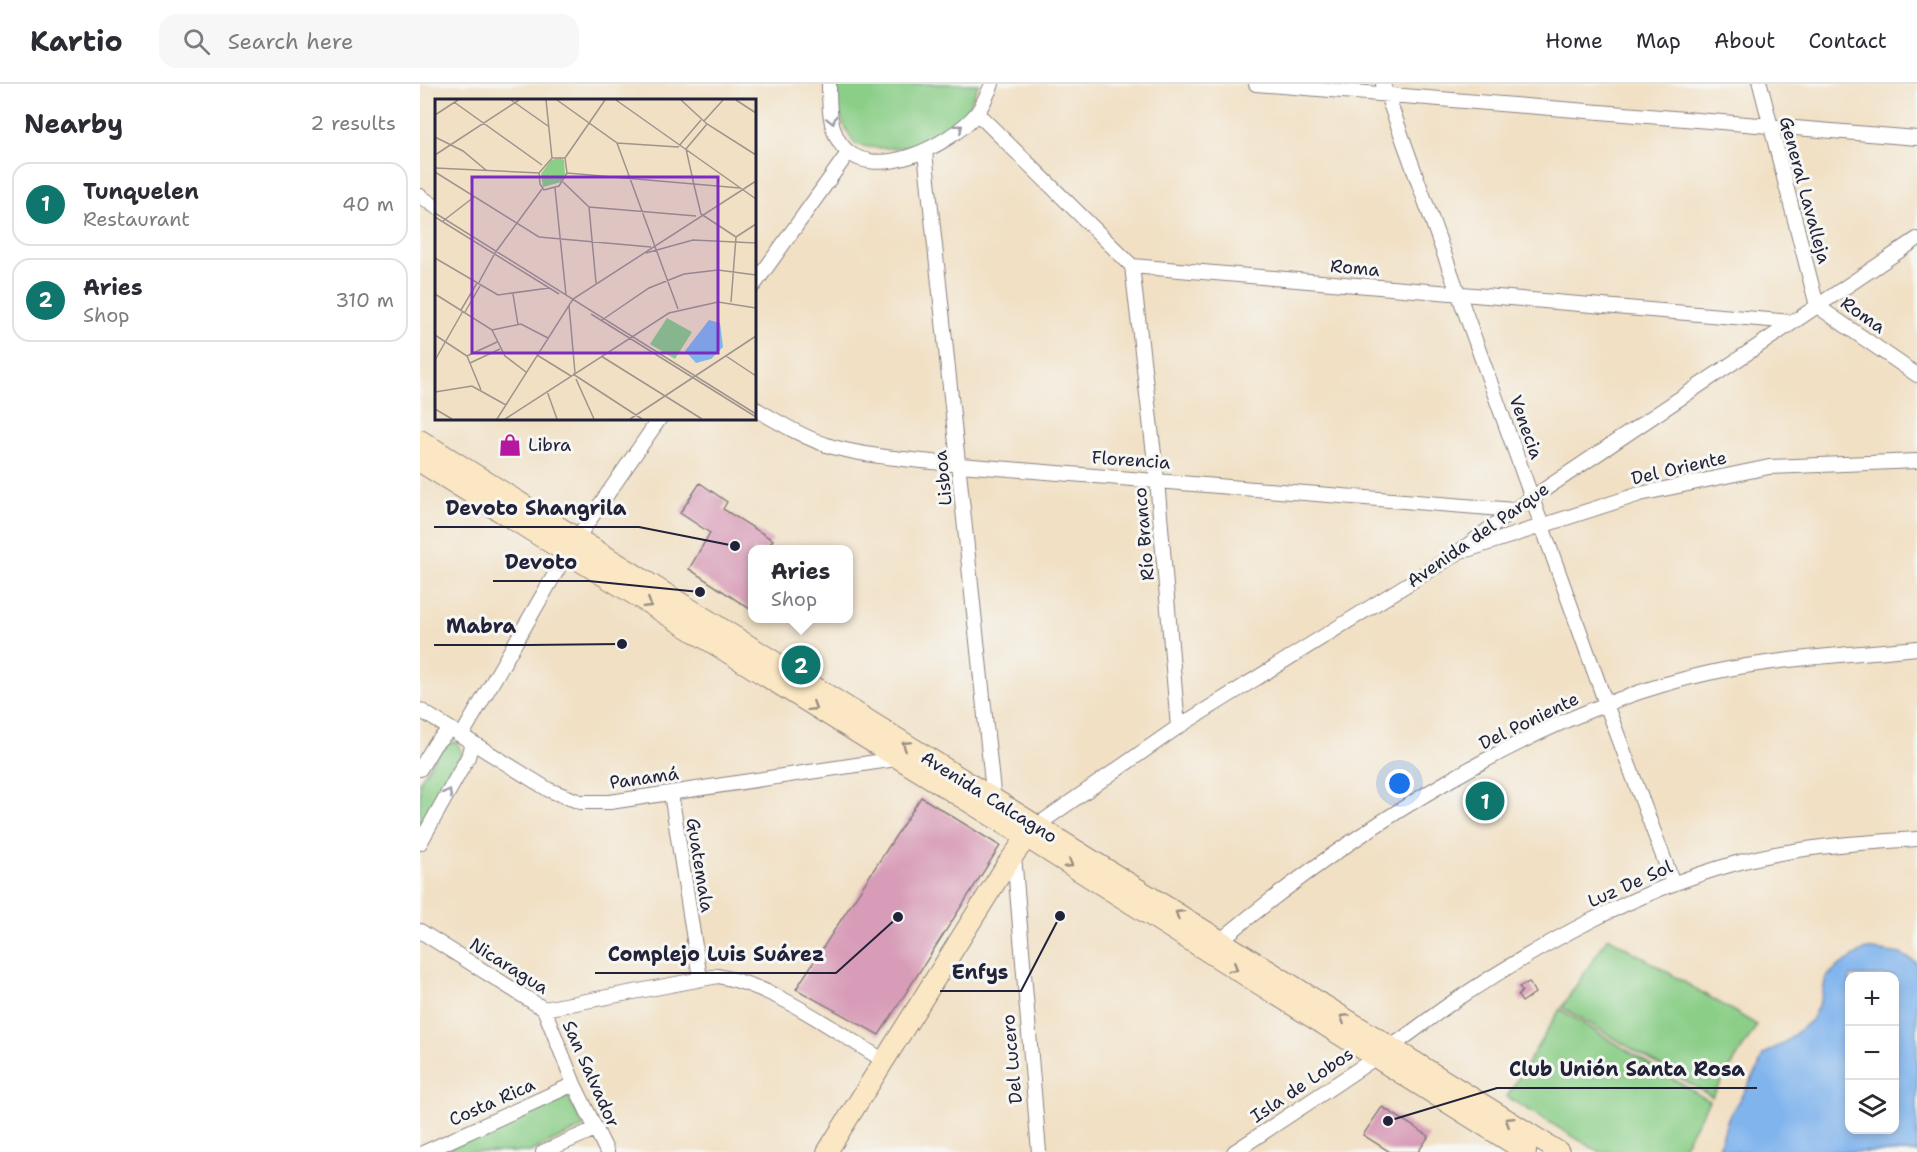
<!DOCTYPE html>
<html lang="en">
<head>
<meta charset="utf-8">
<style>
  :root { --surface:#fff; --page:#f7f7f7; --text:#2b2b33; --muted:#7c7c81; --line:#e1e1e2; --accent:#0f766e }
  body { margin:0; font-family:"Shantell Sans",sans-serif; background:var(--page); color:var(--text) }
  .controls { position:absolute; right:18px; bottom:18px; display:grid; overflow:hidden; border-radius:12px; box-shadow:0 3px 9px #0003 }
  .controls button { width:54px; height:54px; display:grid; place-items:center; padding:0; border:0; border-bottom:2px solid var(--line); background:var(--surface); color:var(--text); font:30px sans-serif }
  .you { position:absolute; left:980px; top:700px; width:21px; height:21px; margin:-15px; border:4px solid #fff; border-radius:50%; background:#1a73e8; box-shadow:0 0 0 9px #1a73e833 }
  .badge { display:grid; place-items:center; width:39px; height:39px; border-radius:50%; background:var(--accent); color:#fff; font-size:20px; font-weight:700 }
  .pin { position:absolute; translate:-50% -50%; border:3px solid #fff; box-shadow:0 2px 6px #0006 }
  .popup { position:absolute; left:328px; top:461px; width:105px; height:78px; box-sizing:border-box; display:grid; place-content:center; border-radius:12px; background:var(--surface); filter:drop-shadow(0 2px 4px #0005); font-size:20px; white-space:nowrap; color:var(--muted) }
  .popup b { font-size:22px; color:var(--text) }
  .popup::after { content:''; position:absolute; left:50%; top:100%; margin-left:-12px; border:12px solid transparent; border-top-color:var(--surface) }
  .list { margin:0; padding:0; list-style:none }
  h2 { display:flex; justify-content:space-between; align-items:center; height:78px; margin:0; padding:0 24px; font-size:26px }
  h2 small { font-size:20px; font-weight:400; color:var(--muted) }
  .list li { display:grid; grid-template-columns:39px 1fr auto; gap:18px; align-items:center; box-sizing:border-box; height:84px; margin:0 12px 12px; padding:0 12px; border:2px solid var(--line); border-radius:18px }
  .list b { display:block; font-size:22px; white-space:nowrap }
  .list p { margin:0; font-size:20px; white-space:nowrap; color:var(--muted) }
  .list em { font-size:20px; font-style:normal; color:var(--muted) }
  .icon { flex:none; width:33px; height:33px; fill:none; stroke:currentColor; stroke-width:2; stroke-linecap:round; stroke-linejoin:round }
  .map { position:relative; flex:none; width:1497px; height:1068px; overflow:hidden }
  header { display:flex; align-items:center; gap:36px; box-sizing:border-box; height:84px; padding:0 30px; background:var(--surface); border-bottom:2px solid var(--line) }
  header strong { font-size:28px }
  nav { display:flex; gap:33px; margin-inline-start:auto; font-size:21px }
  .search { width:420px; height:54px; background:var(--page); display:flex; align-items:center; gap:15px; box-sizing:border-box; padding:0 21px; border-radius:18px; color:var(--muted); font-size:22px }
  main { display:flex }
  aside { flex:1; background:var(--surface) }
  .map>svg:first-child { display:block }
  .green { fill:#8ace87; stroke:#567861; stroke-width:1.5 }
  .water { fill:#80b4ed; stroke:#516b94; stroke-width:1.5; fill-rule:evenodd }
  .building { fill:#d89cb8 }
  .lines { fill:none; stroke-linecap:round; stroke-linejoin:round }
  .street-casing { stroke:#8a8180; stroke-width:16 }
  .secondary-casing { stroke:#8a8180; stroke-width:22 }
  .street { stroke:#fff; stroke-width:14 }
  .secondary { stroke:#fbe7c3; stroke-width:20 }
  .oneway { stroke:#9c9ca7 }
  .oneway2 { stroke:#998e86 }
  .labels { text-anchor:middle; stroke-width:6; stroke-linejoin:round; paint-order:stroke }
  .street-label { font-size:18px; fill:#22223b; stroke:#f6f6f2 }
  .poi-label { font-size:18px; fill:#22223b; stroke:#f6f6f2; text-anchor:start }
  .inset-road { fill:none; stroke:#9e948d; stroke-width:1.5 }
  .view { fill:#7b2cbf; fill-opacity:0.15; stroke:#7b2cbf; stroke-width:3 }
  .inset-edge { fill:none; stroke:#22223b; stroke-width:3 }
  .leader { fill:none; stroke:#22223b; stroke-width:2 }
  .callout-dot { fill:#22223b; stroke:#f6f6f2; stroke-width:2 }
  .callout-label { font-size:20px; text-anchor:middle; font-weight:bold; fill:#22223b; stroke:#f6f6f2; stroke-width:6; stroke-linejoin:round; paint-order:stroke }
</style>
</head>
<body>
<header>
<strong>Kartio</strong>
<div class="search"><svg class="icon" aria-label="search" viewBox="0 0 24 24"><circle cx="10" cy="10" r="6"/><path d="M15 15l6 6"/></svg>Search here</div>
<nav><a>Home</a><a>Map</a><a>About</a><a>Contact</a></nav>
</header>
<main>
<aside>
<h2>Nearby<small>2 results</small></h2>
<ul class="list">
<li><span class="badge">1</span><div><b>Tunquelen</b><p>Restaurant</p></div><em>40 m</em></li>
<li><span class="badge">2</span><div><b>Aries</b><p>Shop</p></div><em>310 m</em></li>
</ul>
</aside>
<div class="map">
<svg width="1497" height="1068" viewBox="0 0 1497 1068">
  <rect width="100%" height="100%" fill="#f6f6f2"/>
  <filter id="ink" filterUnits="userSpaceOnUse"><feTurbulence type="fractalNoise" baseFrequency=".0167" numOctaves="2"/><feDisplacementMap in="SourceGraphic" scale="12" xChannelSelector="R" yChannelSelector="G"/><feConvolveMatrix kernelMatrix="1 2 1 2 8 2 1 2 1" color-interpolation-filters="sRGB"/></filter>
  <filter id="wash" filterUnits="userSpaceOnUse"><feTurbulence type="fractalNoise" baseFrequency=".008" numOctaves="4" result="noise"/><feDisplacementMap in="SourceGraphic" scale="24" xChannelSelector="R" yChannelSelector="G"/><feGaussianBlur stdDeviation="1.35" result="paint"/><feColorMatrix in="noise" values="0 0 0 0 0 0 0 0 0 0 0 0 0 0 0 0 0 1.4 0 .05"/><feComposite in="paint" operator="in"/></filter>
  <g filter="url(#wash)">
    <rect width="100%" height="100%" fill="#f1e0c4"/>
    <!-- green -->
    <path class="green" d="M 417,0 L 559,0 C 554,9 550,22 544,30 C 514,61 476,71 435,60 C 423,42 414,23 417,0 Z
      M 37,658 L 42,670 L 0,745 L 0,697 L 24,659 Z
      M 1188,853 L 1337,941 L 1292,1013 L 1142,923 Z
      M 1140,925 L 1289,1017 L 1260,1068 L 1179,1068 L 1087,1013 Z
      M 148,1012 L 164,1043 L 110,1068 L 19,1068 Z"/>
    <!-- water -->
    <path class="water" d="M 1446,865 L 1481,870 L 1497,879 L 1497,1068 L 1298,1068 L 1308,1034 L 1337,987 L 1343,971 L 1368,956 L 1391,936 L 1401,916 L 1406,894 L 1417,883 ZM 1430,892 L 1474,892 L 1474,1046 L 1430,1046 Z"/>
    <g id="blocks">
      <!-- building -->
      <path class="building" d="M 280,399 L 307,418 L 303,425 L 353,456 L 346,466 L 333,466 L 333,527 L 269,485 L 290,449 L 260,429 Z
        M 501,713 L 580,762 L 459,951 L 376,905 Z
        M 1109,898 L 1115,909 L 1102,918 L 1098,912 L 1102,907 L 1099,903 Z
        M 962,1023 L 1009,1052 L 998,1068 L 970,1068 L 943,1051 Z"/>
    </g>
  </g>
  <g filter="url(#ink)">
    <use href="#blocks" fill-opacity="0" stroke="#8a8180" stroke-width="1.5"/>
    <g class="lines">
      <!-- street casing -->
      <g class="street-casing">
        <path id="street" d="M 409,0 C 409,19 409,43 420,59 C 450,103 532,60 557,29 C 563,21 568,9 572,0
          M 836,0 L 1497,54
          M 963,0 L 1186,620 L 1253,799
          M 1340,0 L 1397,222 L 1497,291
          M 557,29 L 712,182 L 1372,238
          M 505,68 L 574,717
          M 0,112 L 16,123
          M 712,182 L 737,396 L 758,643
          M 334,201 L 428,69
          M 334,324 C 358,338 386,355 413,363 C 454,374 498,376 540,381 L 1094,426
          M 1047,466 L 1220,410 L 1349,383 L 1497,377
          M 0,626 L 129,706 L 160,718 L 190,718 L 476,675
          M 42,651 L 147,469 L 145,457 L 157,454 L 240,334
          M 0,685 L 15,660 L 30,645
          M 251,709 L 280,894
          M 616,742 L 758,643 L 1036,470 L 1094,426 L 1497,155
          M 0,759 L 48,673 L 52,658
          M 594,771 L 619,1068
          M 0,847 L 124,925 L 298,892 C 359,904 410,944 463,976
          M 796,860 C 928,750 1120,625 1289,589 C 1357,574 1428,571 1497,564
          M 124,925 L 154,1000 L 187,1068
          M 5,1068 L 154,1000
          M 123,1068 L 175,1045
          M 814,1068 C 866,1033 918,1000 969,964 C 992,949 1013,931 1036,916 C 1122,860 1213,808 1313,780 C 1373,763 1434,759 1497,755"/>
      </g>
      <!-- secondary casing -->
      <g class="secondary-casing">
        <path id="secondary" d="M 0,356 L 1139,1068
          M 0,378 L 607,754 L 1106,1068
          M 407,1068 L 587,780 L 614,744"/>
      </g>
      <!-- street -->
      <use href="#street" class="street"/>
      <!-- secondary -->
      <use href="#secondary" class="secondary"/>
    </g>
    <!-- one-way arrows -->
    <defs><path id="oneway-chevron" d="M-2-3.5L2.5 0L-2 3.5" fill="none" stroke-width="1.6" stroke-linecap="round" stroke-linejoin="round" transform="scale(1.5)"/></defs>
    <g class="oneway">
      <use href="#oneway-chevron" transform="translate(412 36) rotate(76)"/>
      <use href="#oneway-chevron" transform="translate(539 44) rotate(-40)"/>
      <use href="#oneway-chevron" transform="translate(28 709) rotate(-61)"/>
    </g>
    <g class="oneway2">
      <use href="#oneway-chevron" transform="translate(228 520) rotate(32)"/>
      <use href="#oneway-chevron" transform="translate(393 623) rotate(32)"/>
      <use href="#oneway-chevron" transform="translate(486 661) rotate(-148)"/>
      <use href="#oneway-chevron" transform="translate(649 780) rotate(32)"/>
      <use href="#oneway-chevron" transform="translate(759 830) rotate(-148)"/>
      <use href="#oneway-chevron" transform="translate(814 884) rotate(32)"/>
      <use href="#oneway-chevron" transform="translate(924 934) rotate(-148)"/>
      <use href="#oneway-chevron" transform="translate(1089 1037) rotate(-148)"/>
    </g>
  </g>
  <!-- icons -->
  <defs>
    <g id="shop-bare" transform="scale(1.8)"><path d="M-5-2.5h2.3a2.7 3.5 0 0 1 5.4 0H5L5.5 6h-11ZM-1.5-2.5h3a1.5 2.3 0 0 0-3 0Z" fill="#b5179e" stroke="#f6f6f2" stroke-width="2.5" paint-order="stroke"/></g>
  </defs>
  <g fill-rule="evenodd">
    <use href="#shop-bare" x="90" y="361"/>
  </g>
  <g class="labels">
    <!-- street labels -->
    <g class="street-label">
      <text transform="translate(1385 106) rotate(75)" y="6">General Lavalleja</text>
      <text transform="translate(935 184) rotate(5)" y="6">Roma</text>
      <text transform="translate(1443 231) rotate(35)" y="6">Roma</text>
      <text transform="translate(1106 343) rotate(70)" y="6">Venecia</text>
      <text transform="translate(711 376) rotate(4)" y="6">Florencia</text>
      <text transform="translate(1259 384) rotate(-13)" y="6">Del Oriente</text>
      <text transform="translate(523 394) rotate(-96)" y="6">Lisboa</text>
      <text transform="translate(724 450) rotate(-95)" y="6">Río Branco</text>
      <text transform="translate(1058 451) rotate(-35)" y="6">Avenida del Parque</text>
      <text transform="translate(1109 637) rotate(-26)" y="6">Del Poniente</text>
      <text transform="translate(224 694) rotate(-8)" y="6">Panamá</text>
      <text transform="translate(569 713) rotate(32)" y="6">Avenida Calcagno</text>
      <text transform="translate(280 781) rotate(81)" y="6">Guatemala</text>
      <text transform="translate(1210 800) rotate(-24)" y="6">Luz De Sol</text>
      <text transform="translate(89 882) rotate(32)" y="6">Nicaragua</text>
      <text transform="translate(592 975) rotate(-95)" y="6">Del Lucero</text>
      <text transform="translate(171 990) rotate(66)" y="6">San Salvador</text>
      <text transform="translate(882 1001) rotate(-34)" y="6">Isla de Lobos</text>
      <text transform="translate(72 1018) rotate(-24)" y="6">Costa Rica</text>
    </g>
    <!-- poi labels -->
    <g class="poi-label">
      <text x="108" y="367">Libra</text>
    </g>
  </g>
  <!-- overview -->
  <g transform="translate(15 15)">
    <rect width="321" height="321" fill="#f1e0c4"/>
    <path d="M 125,59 L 129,61 L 130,75 L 126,83 L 108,88 L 106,75 L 116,61 ZM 232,219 L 257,233 L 240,260 L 215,245 Z" fill="#8ace87"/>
    <path d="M 274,221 L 285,224 L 288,248 L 276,260 L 261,264 L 250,252 Z" fill="#80b4ed"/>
    <path class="inset-road" d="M 76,1 L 113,27M 111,1 L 117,59M 122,1 L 182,44 L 243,210M 181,1 L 321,100M 246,1 L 272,25 L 321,56M 301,1 L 321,14M 19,3 L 107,66M 0,16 L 23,1M 269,22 L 288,1M 272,25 L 251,50 L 259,86 L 266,115 L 301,138M 0,38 L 28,52 L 52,72M 182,44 L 243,48 L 266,21M 0,56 L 84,1M 117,59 L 130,59 L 132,74 L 124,87 L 109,91 L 105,85 L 104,74 ZM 130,59 L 170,1M 0,69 L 104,74M 0,73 L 104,138 L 216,148M 132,74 L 305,89M 128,83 L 154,108 L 261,117M 120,89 L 131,196M 154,108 L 161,184M 0,114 L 321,315M 0,118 L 124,195M 8,122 L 39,98M 301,138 L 321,125M 211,154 L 258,141 L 321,144M 0,159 L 63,196 L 114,189M 43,185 L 60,154 L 107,90M 0,195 L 57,231 L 86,225 L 113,239M 78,195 L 83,226M 296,203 L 301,138M 134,206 L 140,274M 26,211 L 42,184M 30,213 L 45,187M 156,215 L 321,318M 167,221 L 214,189 L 249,175 L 283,171 L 321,176M 57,231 L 70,257 L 91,273M 0,236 L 32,257 L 46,291M 102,256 L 136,277M 32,257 L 62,243M 166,257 L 267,320M 291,257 L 321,277M 0,261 L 28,212M 35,264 L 65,250M 138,275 L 207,320M 141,280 L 159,320M 112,292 L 122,320M 0,293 L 37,287 L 71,306M 0,310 L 17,320M 62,320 L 138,200 L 321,82M 70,320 L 234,214 L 283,203 L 321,209M 195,320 L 321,237"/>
    <path class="view" d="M 37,78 L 283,78 L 283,254 L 37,254 Z"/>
    <rect width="321" height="321" class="inset-edge"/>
  </g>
  <!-- callouts -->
  <path class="leader" d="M315 462L219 443H14M280 508L169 497H73M202 560L108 561H14M478 833L416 889H175M640 832L601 907H520M968 1037L1077 1004H1337"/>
  <g class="callout-dot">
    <circle cx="315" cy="462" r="6"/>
    <circle cx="280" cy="508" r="6"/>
    <circle cx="202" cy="560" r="6"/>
    <circle cx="478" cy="833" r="6"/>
    <circle cx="640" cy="832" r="6"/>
    <circle cx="968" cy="1037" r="6"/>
  </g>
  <g class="callout-label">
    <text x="116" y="431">Devoto Shangrila</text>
    <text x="121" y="485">Devoto</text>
    <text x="61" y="549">Mabra</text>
    <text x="296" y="877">Complejo Luis Suárez</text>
    <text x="560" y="895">Enfys</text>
    <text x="1207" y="992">Club Unión Santa Rosa</text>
  </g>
</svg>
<div class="controls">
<button>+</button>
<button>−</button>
<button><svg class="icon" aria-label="layers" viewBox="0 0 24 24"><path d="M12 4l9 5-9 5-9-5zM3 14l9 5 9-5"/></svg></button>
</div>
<div class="you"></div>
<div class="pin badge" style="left:1065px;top:717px">1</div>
<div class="pin badge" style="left:381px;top:581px">2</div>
<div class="popup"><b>Aries</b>Shop</div>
</div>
</main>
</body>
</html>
